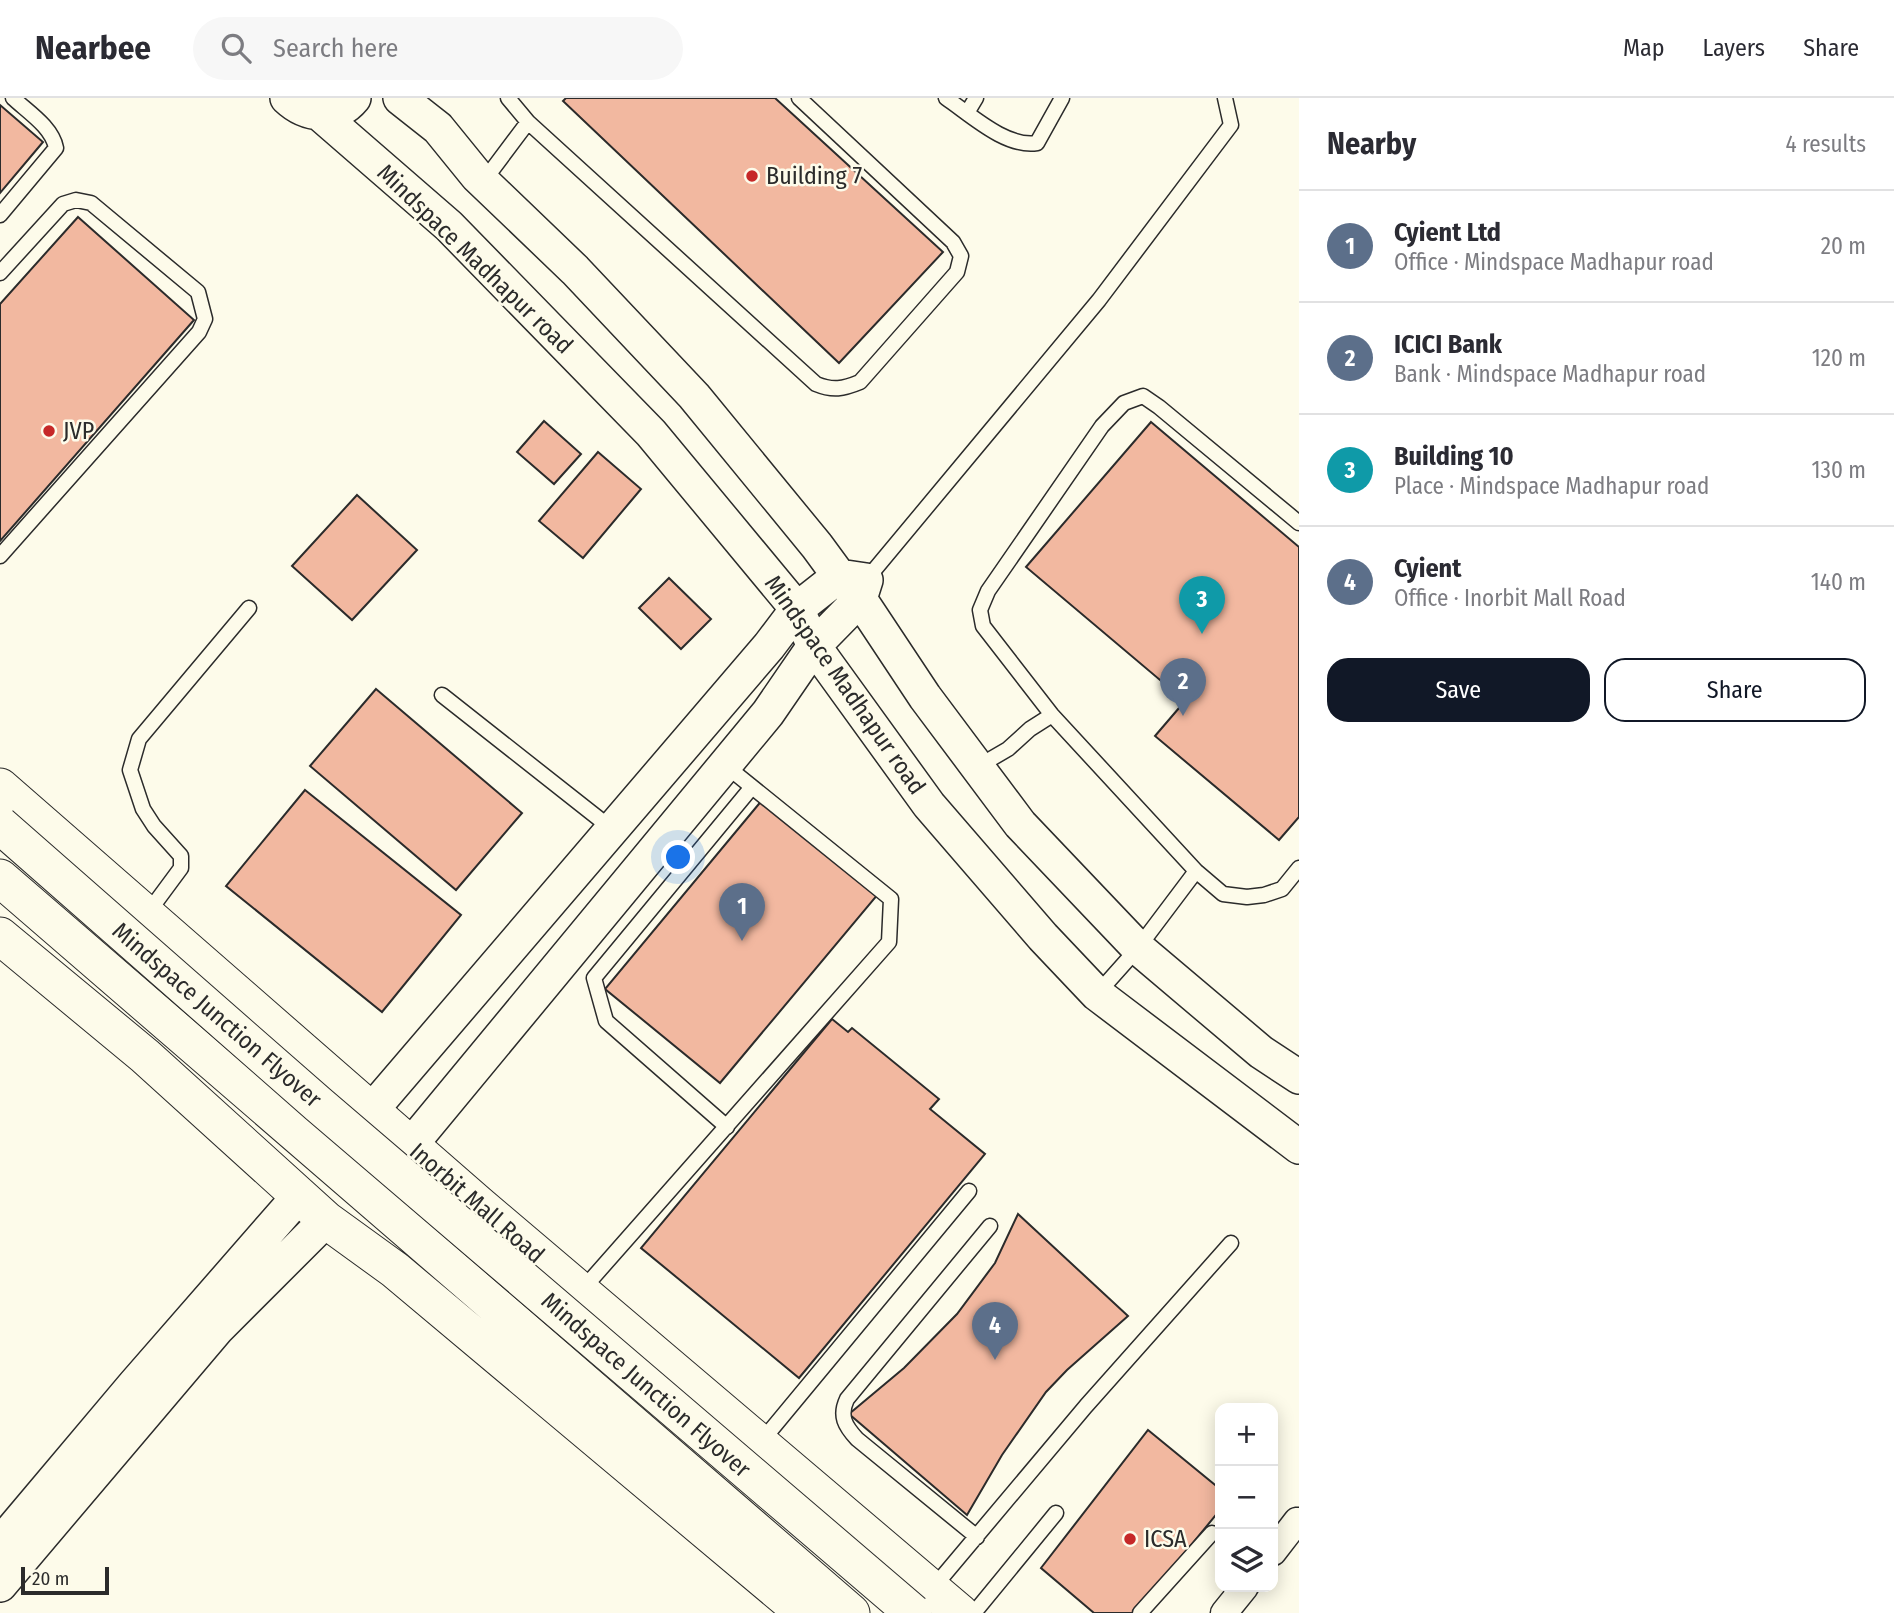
<!DOCTYPE html>
<html lang="en">
<head>
<meta charset="utf-8">
<style>
  :root { --surface:#fff; --page:#f7f7f7; --text:#2b2b33; --muted:#7c7c81; --line:#e1e1e2; --accent:#111827 }
  body { margin:0; font-family:"Fira Sans Condensed",sans-serif; background:var(--page); color:var(--text) }
  .controls { position:absolute; right:21px; bottom:21px; display:grid; overflow:hidden; border-radius:14px; box-shadow:0 4px 18px #0003 }
  .controls button { width:63px; height:63px; display:grid; place-items:center; padding:0; border:0; border-bottom:2px solid var(--line); background:var(--surface); color:var(--text); font:35px sans-serif }
  .scale { position:absolute; left:21px; bottom:18px; width:88px; box-sizing:border-box; padding-left:7px; border:4px solid #2b2b2b; border-top:0; font-size:19px; line-height:24px; white-space:nowrap; color:#2b2b2b; -webkit-text-stroke:5px #fdfbea; paint-order:stroke }
  .you { position:absolute; left:679px; top:760px; width:24px; height:24px; margin:-18px; border:5px solid #fff; border-radius:50%; background:#1a73e8; box-shadow:0 0 0 10px #1a73e833 }
  .badge { display:grid; place-items:center; width:46px; height:46px; border-radius:50%; background:var(--accent); color:#fff; font-size:23px; font-weight:700 }
  .pin { position:absolute; translate:-50% -58px; filter:drop-shadow(0 2px 4px #0008) }
  .pin::after { content:''; position:absolute; top:37px; width:24px; height:21px; background:inherit; clip-path:polygon(0 0,100% 0,50% 100%) }
  .list { margin:0; padding:0; list-style:none }
  h2 { display:flex; justify-content:space-between; align-items:center; height:91px; margin:0; padding:0 28px; font-size:30px }
  h2 small { font-size:23px; font-weight:400; color:var(--muted) }
  .list li { display:grid; grid-template-columns:46px 1fr auto; gap:21px; align-items:center; box-sizing:border-box; height:112px; padding:0 28px; border-top:2px solid var(--line) }
  .list b { display:block; font-size:26px; white-space:nowrap }
  .list p { margin:0; font-size:23px; white-space:nowrap; color:var(--muted) }
  .list em { font-size:23px; font-style:normal; color:var(--muted) }
  .actions { display:flex; gap:14px; padding:21px 28px }
  .actions a { flex:1; padding:16px 0; border:2px solid var(--accent); border-radius:21px; text-align:center; font-size:24px; color:var(--accent) }
  .actions .main { background:var(--accent); color:#fff }
  .icon { flex:none; width:38px; height:38px; fill:none; stroke:currentColor; stroke-width:2; stroke-linecap:round; stroke-linejoin:round }
  .map { position:relative; flex:none; width:1299px; height:1515px; overflow:hidden }
  header { display:flex; align-items:center; gap:42px; box-sizing:border-box; height:98px; padding:0 35px; background:var(--surface); border-bottom:2px solid var(--line) }
  header strong { font-size:33px }
  nav { display:flex; gap:38px; margin-inline-start:auto; font-size:24px }
  .search { width:490px; height:63px; background:var(--page); display:flex; align-items:center; gap:18px; box-sizing:border-box; padding:0 24px; border-radius:38px; color:var(--muted); font-size:26px }
  main { display:flex }
  aside { flex:1; background:var(--surface) }
  .map>svg:first-child { display:block }
  .building { fill:#f2b8a0; stroke:#2b2b2b; stroke-width:2 }
  .lines { fill:none; stroke-linecap:round; stroke-linejoin:round }
  .service-casing { stroke:#2b2b2b; stroke-width:17 }
  .minor-casing { stroke:#2b2b2b; stroke-width:29 }
  .tertiary-casing { stroke:#2b2b2b; stroke-width:36 }
  .secondary-casing { stroke:#2b2b2b; stroke-width:39 }
  .service { stroke:#fdfbea; stroke-width:14 }
  .minor { stroke:#fdfbea; stroke-width:26 }
  .tertiary { stroke:#fdfbea; stroke-width:33 }
  .secondary { stroke:#fdfbea; stroke-width:37 }
  .secondary-bridge-casing { stroke:#2b2b2b; stroke-width:39; stroke-linecap:butt }
  .secondary-bridge { stroke:#fdfbea; stroke-width:37 }
  .poi-dot { fill:#c62828; stroke:#fdfbea; stroke-width:2.5 }
  .labels { text-anchor:middle; stroke-width:5; stroke-linejoin:round; paint-order:stroke }
  .poi-label { font-size:24px; fill:#2b2b2b; stroke:#fdfbea; text-anchor:start }
  .street-label { font-size:24px; fill:#2b2b2b; stroke:#fdfbea }
</style>
</head>
<body>
<header>
<strong>Nearbee</strong>
<div class="search"><svg class="icon" aria-label="search" viewBox="0 0 24 24"><circle cx="10" cy="10" r="6"/><path d="M15 15l6 6"/></svg>Search here</div>
<nav><a>Map</a><a>Layers</a><a>Share</a></nav>
</header>
<main>
<div class="map">
<svg width="1299" height="1515" viewBox="0 0 1299 1515">
  <rect width="100%" height="100%" fill="#fdfbea"/>
  <!-- building -->
  <path class="building" d="M 566,0 L 775,0 L 943,154 L 839,265 L 563,3 Z
    M 0,7 L 43,44 L 0,95 Z
    M 78,119 L 194,222 L 0,443 L 0,206 Z
    M 544,323 L 581,356 L 554,386 L 517,354 Z
    M 1151,324 L 1299,449 L 1299,719 L 1279,742 L 1155,638 L 1185,603 L 1026,469 Z
    M 598,354 L 641,391 L 583,460 L 539,423 Z
    M 357,397 L 417,452 L 352,522 L 292,468 Z
    M 669,480 L 711,521 L 681,551 L 639,510 Z
    M 376,591 L 522,715 L 456,792 L 310,668 Z
    M 305,692 L 461,817 L 382,914 L 226,788 Z
    M 763,701 L 879,795 L 720,985 L 605,891 Z
    M 832,921 L 848,934 L 852,930 L 939,1001 L 930,1011 L 985,1056 L 799,1280 L 641,1150 Z
    M 1018,1116 L 1128,1218 L 1067,1272 L 1046,1294 L 1002,1357 L 967,1417 L 849,1316 L 904,1270 L 957,1216 L 995,1165 Z
    M 1148,1332 L 1220,1391 L 1220,1412 L 1135,1515 L 1094,1515 L 1041,1470 Z"/>
  <g class="lines">
    <!-- service casing -->
    <g class="service-casing">
      <path id="service" d="M 508,0 L 528,24 L 816,286 C 833,293 843,291 860,284 L 957,174 L 961,158 L 953,144 L 799,0
        M 946,0 C 971,17 1006,50 1037,45 L 1062,0
        M 967,15 L 976,0
        M 483,84 L 528,24
        M 0,117 L 56,50 C 52,29 28,14 13,0
        M 0,175 L 63,106 L 76,102 L 91,105 L 198,194 L 205,221 L 199,234 L 0,458
        M 1299,425 L 1159,309 L 1143,298 L 1124,305 L 1102,328 L 988,493 L 980,512 L 983,528 L 1052,617 L 1196,773 L 1223,796 L 1247,799 L 1264,797 L 1282,791 L 1299,770
        M 866,482 L 1099,202 L 1231,27 L 1225,0
        M 442,597 L 612,731
        M 977,669 L 1008,651 L 1030,631 L 1052,617
        M 147,816 L 181,770 L 181,758 L 154,728 L 143,711 L 130,672 L 139,641 L 249,510
        M 1097,896 L 1138,850 L 1196,773
        M 727,1029 L 606,923 L 594,880 L 752,689
        M 582,1192 L 889,844 L 891,801 L 725,667
        M 761,1344 L 969,1093
        M 977,1439 L 857,1341 C 845,1328 839,1318 847,1301 L 990,1128
        M 933,1490 L 1086,1308 L 1231,1145
        M 974,1515 L 1056,1415
        M 1140,1515 L 1212,1435"/>
    </g>
    <!-- minor casing -->
    <g class="minor-casing">
      <path id="minor" d="M 1273,1454 L 1297,1423
        M 1224,1515 L 1245,1489"/>
    </g>
    <!-- tertiary casing -->
    <g class="tertiary-casing">
      <path id="tertiary" d="M 287,0 C 306,18 336,22 354,0
        M 400,0 L 438,30 L 477,78 L 575,172 L 694,298 L 817,448 L 839,478 L 860,501 L 925,599 L 1020,726 L 1138,850 L 1261,954 L 1299,979
        M 320,16 L 449,128 L 651,335 L 797,511 L 814,548 L 929,707 L 1043,839 L 1097,896 L 1299,1049
        M 371,1013 L 769,548 L 797,511 L 839,478 L 866,482 L 860,501 L 814,548 L 768,615 L 410,1048
        M 0,1446 L 134,1287 L 298,1099
        M 0,1487 L 217,1231 L 326,1122"/>
    </g>
    <!-- secondary casing -->
    <g class="secondary-casing">
      <path id="secondary" d="M 0,689 L 479,1107 L 960,1515
        M 0,780 L 851,1515
        M 0,838 L 145,958 L 326,1122 L 395,1172 L 804,1515"/>
    </g>
    <!-- service -->
    <use href="#service" class="service"/>
    <!-- minor -->
    <use href="#minor" class="minor"/>
    <!-- tertiary -->
    <use href="#tertiary" class="tertiary"/>
    <!-- secondary -->
    <use href="#secondary" class="secondary"/>
    <!-- secondary-bridge casing -->
    <g class="secondary-bridge-casing">
      <path id="secondary-bridge" d="M 0,727 L 318,1006 L 913,1515"/>
    </g>
    <!-- secondary-bridge -->
    <use href="#secondary-bridge" class="secondary-bridge"/>
  </g>
  <!-- markers -->
  <g class="poi-dot">
    <circle cx="752" cy="78" r="7"/>
    <circle cx="49" cy="333" r="7"/>
    <circle cx="1130" cy="1441" r="7"/>
  </g>
  <g class="labels">
    <!-- poi labels -->
    <g class="poi-label">
      <text x="766" y="86">Building 7</text>
      <text x="63" y="341">JVP</text>
      <text x="1144" y="1449">ICSA</text>
    </g>
    <!-- street labels -->
    <g class="street-label">
      <text transform="translate(475 161) rotate(44)" y="8">Mindspace Madhapur road</text>
      <text transform="translate(845 587) rotate(55)" y="8">Mindspace Madhapur road</text>
      <text transform="translate(217 917) rotate(41)" y="8">Mindspace Junction Flyover</text>
      <text transform="translate(477 1105) rotate(41)" y="8">Inorbit Mall Road</text>
      <text transform="translate(646 1287) rotate(41)" y="8">Mindspace Junction Flyover</text>
    </g>
  </g>
</svg>
<div class="controls">
<button>+</button>
<button>−</button>
<button><svg class="icon" aria-label="layers" viewBox="0 0 24 24"><path d="M12 4l9 5-9 5-9-5zM3 14l9 5 9-5"/></svg></button>
</div>
<div class="scale">20 m</div>
<div class="you"></div>
<div class="pin badge" style="left:742px;top:843px;background:#5c6f8a">1</div>
<div class="pin badge" style="left:1183px;top:618px;background:#5c6f8a">2</div>
<div class="pin badge" style="left:1202px;top:536px;background:#0f9aa8">3</div>
<div class="pin badge" style="left:995px;top:1262px;background:#5c6f8a">4</div>
</div>
<aside>
<h2>Nearby<small>4 results</small></h2>
<ul class="list">
<li><span class="badge" style="background:#5c6f8a">1</span><div><b>Cyient Ltd</b><p>Office · Mindspace Madhapur road</p></div><em>20 m</em></li>
<li><span class="badge" style="background:#5c6f8a">2</span><div><b>ICICI Bank</b><p>Bank · Mindspace Madhapur road</p></div><em>120 m</em></li>
<li><span class="badge" style="background:#0f9aa8">3</span><div><b>Building 10</b><p>Place · Mindspace Madhapur road</p></div><em>130 m</em></li>
<li><span class="badge" style="background:#5c6f8a">4</span><div><b>Cyient</b><p>Office · Inorbit Mall Road</p></div><em>140 m</em></li>
</ul>
<div class="actions"><a class="main">Save</a><a>Share</a></div>
</aside>
</main>
</body>
</html>
